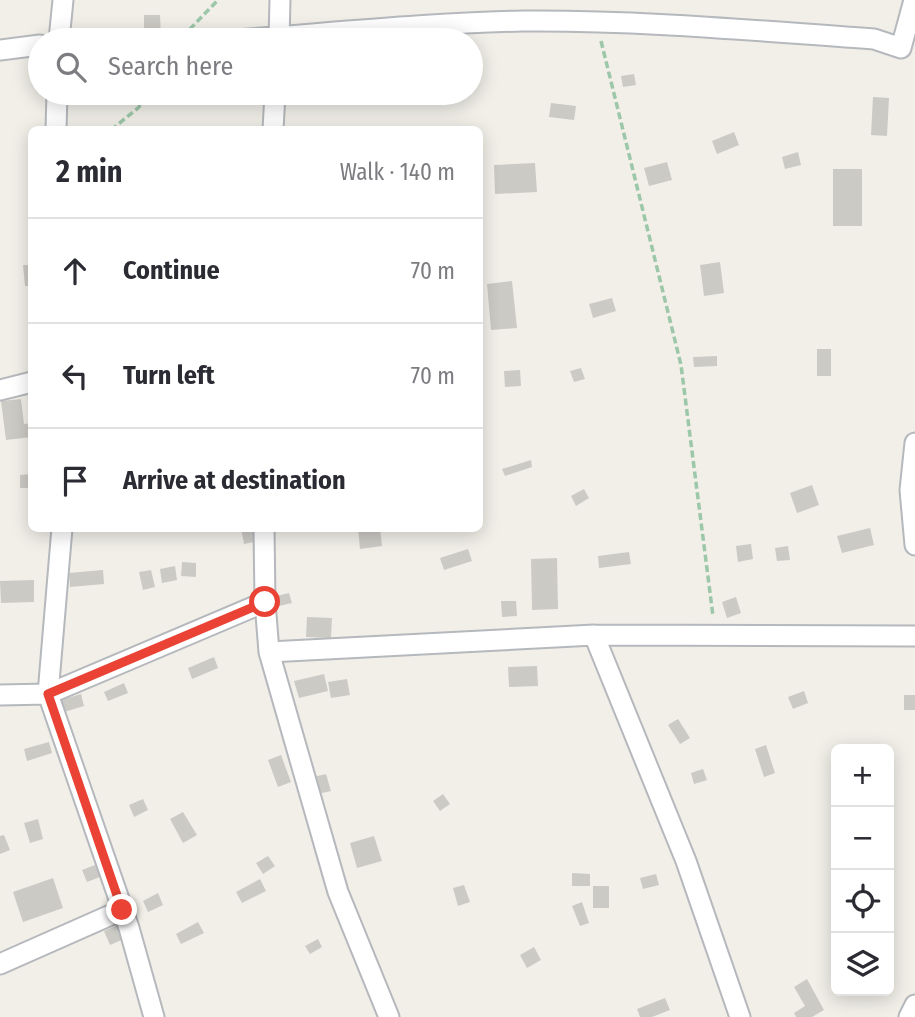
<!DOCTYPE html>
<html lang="en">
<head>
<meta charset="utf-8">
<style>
  :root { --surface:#fff; --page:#f2f2f3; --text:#2b2b33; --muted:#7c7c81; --line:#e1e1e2 }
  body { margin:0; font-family:"Fira Sans Condensed",sans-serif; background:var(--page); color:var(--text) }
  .controls { position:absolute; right:21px; bottom:21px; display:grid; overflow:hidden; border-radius:10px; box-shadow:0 4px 18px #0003 }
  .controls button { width:63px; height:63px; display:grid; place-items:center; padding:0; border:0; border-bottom:2px solid var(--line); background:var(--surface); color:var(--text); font:35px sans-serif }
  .stop { position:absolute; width:21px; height:21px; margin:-16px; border:5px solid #ea4335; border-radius:50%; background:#fff }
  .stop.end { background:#ea4335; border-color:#fff; box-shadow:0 2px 7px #0008 }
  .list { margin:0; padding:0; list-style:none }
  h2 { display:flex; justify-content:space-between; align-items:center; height:91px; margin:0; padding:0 28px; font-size:30px }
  h2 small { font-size:23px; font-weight:400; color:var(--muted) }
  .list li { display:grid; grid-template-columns:46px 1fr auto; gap:21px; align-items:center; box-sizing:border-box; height:105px; padding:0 28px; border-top:2px solid var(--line) }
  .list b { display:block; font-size:26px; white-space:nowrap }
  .list em { font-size:23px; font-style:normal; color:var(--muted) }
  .icon { flex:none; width:38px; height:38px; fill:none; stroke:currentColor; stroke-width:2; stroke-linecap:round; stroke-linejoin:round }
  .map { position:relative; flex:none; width:915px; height:1017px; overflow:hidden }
  .search { position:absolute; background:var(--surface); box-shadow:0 4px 18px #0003; left:28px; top:28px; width:455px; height:77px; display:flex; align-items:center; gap:18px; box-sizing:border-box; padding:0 24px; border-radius:38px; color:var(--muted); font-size:26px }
  .panel { position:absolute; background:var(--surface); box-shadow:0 4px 18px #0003; left:28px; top:126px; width:455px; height:406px; border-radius:10px }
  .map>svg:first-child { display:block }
  .building { fill:#cccac5 }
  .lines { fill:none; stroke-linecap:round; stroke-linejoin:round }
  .minor-casing { stroke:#b5b8bc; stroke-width:23 }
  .path { stroke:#9cc7a9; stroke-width:3.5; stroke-dasharray:7 3.5; stroke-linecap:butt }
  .minor { stroke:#fff; stroke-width:19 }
  .route { stroke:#ea4335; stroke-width:9 }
</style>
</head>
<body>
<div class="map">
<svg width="915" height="1017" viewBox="0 0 915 1017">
  <rect width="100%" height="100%" fill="#f1efe8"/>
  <!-- building -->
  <path class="building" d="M 144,15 L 160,15 L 161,39 L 144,39 Z
    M 634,74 L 636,85 L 623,87 L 621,76 Z
    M 873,97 L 889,98 L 887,136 L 871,135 Z
    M 551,103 L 576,106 L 574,120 L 549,117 Z
    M 734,132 L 739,145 L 717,154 L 712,141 Z
    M 798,152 L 801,165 L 785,169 L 782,157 Z
    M 667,162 L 672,180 L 649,186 L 644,168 Z
    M 535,163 L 537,192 L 495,194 L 494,165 Z
    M 833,169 L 862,169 L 862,226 L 833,226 Z
    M 720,262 L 724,293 L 704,296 L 700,265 Z
    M 23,265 L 32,265 L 32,286 L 25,286 Z
    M 512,281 L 517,328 L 491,330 L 487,284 Z
    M 612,298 L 616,311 L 593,318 L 589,304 Z
    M 817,349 L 831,349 L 831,376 L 817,376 Z
    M 717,356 L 717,366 L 694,367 L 693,357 Z
    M 581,368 L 585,379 L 574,382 L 570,371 Z
    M 520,370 L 521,386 L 505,387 L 504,371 Z
    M 21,399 L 24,424 L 32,423 L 32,437 L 6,440 L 1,401 Z
    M 531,460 L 532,467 L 505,476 L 502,469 Z
    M 32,474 L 32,488 L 20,488 L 20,475 Z
    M 812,485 L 819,505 L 797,513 L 790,493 Z
    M 584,489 L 589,498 L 576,506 L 571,496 Z
    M 241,528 L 255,528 L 258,541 L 244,544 Z
    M 358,528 L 380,528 L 382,546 L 360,549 Z
    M 870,528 L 874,545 L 842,553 L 837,536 Z
    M 751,544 L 753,559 L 738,562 L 736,546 Z
    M 788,546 L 790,560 L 777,561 L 775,548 Z
    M 468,549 L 472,561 L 444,570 L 440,558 Z
    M 629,552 L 631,564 L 599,568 L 598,556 Z
    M 557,558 L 558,609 L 532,610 L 531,559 Z
    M 182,562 L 196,563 L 196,577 L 181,576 Z
    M 175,566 L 177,580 L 162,583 L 160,569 Z
    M 103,570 L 104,584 L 70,587 L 69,573 Z
    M 151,570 L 155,587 L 143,590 L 139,572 Z
    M 34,580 L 34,602 L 1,603 L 0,581 Z
    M 289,593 L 292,603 L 279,606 L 277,596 Z
    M 736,597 L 741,613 L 727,618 L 722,602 Z
    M 501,601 L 516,601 L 517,616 L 502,617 Z
    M 307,617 L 332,618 L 331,638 L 306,637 Z
    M 214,657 L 218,668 L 192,679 L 188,668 Z
    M 537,666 L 538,686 L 509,687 L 508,667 Z
    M 324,674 L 328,691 L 299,698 L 294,681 Z
    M 347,679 L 350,695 L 331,698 L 328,682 Z
    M 124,683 L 128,693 L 108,701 L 104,692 Z
    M 804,691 L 808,703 L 793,709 L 788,697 Z
    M 81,694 L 84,706 L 61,713 L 57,701 Z
    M 904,695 L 915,695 L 915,710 L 904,710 Z
    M 678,719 L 690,738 L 680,744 L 668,725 Z
    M 49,742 L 52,753 L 27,761 L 24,749 Z
    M 766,745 L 775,773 L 764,777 L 755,749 Z
    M 281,755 L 291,782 L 278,787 L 268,760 Z
    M 703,769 L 707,780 L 694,784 L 691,773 Z
    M 326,774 L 331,791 L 318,794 L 313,777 Z
    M 443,794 L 450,804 L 440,811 L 433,801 Z
    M 143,799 L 148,810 L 134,817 L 129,805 Z
    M 183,812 L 197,835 L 183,843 L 170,819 Z
    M 38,819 L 43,839 L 30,843 L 24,823 Z
    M 4,835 L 10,850 L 0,854 L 0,836 Z
    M 374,836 L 382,861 L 357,868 L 350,843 Z
    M 268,856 L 275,866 L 263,874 L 256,863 Z
    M 95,865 L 100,877 L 87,882 L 82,870 Z
    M 572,873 L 590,874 L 590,886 L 572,886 Z
    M 656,874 L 659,885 L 643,889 L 640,878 Z
    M 53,878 L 63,908 L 23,922 L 13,892 Z
    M 260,879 L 266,891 L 242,903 L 236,892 Z
    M 464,885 L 470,902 L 458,906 L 453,888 Z
    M 593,886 L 609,886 L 609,908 L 593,908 Z
    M 158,893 L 163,905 L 148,912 L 143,901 Z
    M 582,902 L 589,923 L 580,926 L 572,906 Z
    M 198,922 L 204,933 L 181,944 L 176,934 Z
    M 118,925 L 124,939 L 110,945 L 104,931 Z
    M 318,939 L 322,947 L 310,954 L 305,946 Z
    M 534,947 L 541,960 L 527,968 L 520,955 Z
    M 807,979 L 824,1010 L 812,1017 L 796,1017 L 794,1013 L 805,1006 L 794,987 Z
    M 665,998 L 670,1010 L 652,1017 L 640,1017 L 637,1009 Z"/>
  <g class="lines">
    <!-- minor casing -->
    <g class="minor-casing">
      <path id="minor" d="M 59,40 L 63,0
        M 236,40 C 332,33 427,23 523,21 C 641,20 758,31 874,39 L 901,48 L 914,0
        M 279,40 L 280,0
        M 0,50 L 40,45
        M 56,130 L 57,93
        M 273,130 L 275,93
        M 0,390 L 32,382
        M 915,443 L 910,490 L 915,545
        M 62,528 L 48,694 L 129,928 L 154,1017
        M 264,528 L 265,602
        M 269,652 L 338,892 L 389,1017
        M 0,695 L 48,694 L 265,602 L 269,652 L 594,635
        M 0,964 L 122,910
        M 740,1017 L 686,861 L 594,635 L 915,636
        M 909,1017 L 915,1005"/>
    </g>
    <!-- path -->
    <path class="path" d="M 189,40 L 190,29 L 218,0
      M 601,41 L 681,365 L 713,616
      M 111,130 L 138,108 L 150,93"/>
    <!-- minor -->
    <use href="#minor" class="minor"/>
  </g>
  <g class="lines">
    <!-- route -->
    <path class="route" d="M 122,910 L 48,694 L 265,602"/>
  </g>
</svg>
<div class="controls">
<button>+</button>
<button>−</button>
<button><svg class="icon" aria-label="locate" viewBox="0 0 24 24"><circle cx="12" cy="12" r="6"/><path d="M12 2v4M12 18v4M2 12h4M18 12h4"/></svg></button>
<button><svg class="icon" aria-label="layers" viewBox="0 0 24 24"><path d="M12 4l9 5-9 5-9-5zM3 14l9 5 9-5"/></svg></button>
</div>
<div class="stop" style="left:265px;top:602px"></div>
<div class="stop end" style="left:122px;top:910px"></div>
<div class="search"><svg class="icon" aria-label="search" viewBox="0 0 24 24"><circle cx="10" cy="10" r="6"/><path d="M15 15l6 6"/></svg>Search here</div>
<section class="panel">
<h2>2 min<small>Walk · 140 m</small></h2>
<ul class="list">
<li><svg class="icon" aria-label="ahead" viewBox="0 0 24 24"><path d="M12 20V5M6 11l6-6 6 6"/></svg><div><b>Continue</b></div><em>70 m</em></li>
<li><svg class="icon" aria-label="left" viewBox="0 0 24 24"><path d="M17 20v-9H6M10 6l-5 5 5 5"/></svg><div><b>Turn left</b></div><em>70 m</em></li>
<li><svg class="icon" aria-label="arrive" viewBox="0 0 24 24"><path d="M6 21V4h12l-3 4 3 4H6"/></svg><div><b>Arrive at destination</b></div></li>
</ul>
</section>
</div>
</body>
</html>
